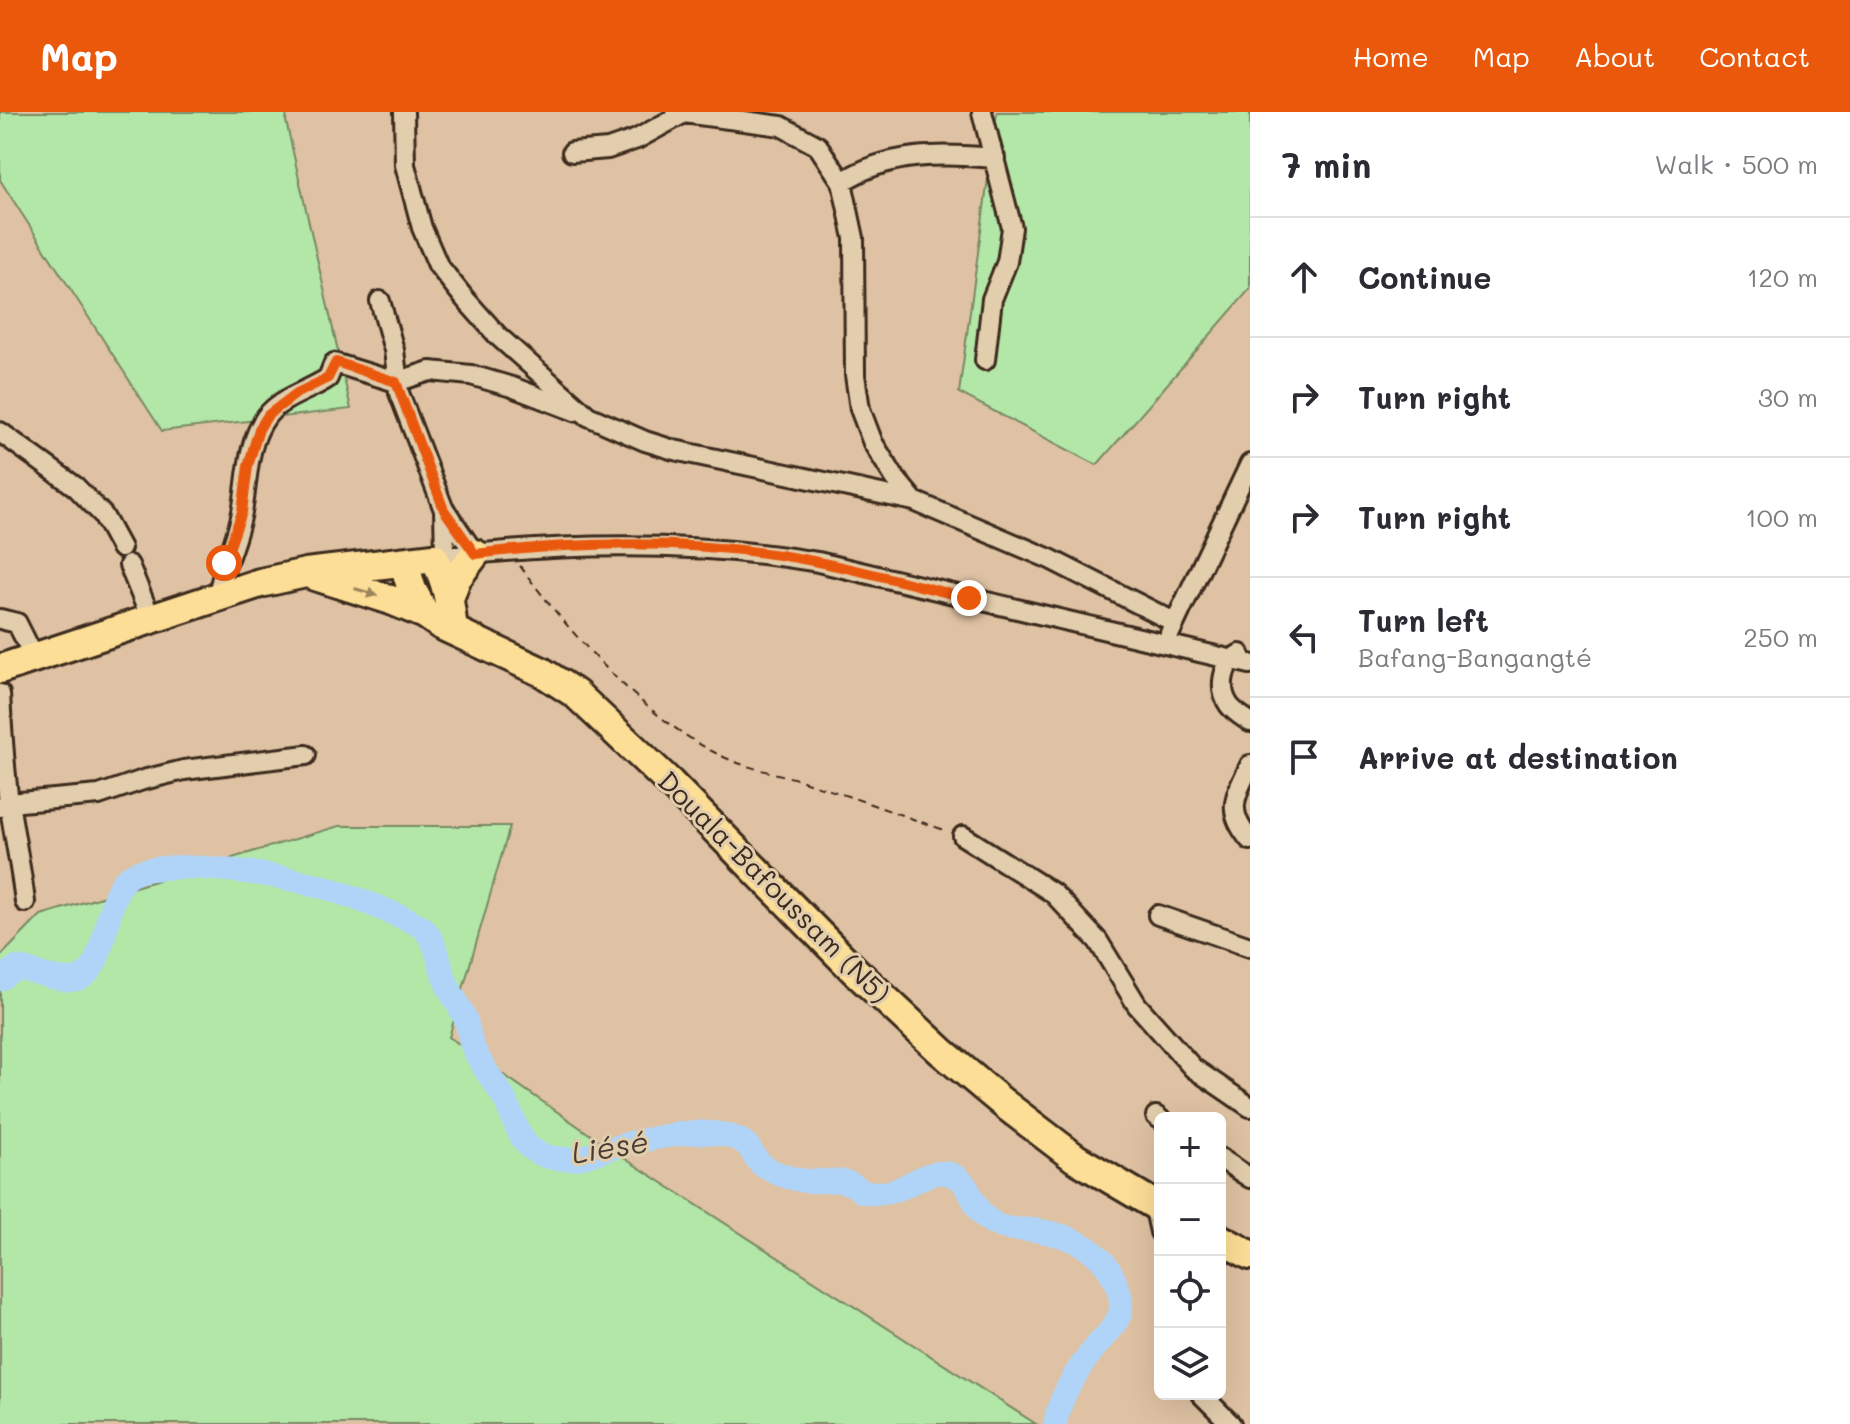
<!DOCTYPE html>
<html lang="en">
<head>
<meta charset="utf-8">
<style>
  :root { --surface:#fff; --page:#f7f7f7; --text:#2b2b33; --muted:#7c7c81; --line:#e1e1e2; --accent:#ea580c }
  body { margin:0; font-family:Mali,sans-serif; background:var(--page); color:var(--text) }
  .controls { position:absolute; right:24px; bottom:24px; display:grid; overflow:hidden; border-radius:12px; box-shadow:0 8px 32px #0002 }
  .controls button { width:72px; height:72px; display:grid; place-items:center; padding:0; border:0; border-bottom:2px solid var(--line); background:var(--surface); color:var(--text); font:40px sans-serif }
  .stop { position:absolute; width:24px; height:24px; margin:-18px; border:6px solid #ea580c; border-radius:50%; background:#fff }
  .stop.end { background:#ea580c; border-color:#fff; box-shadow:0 2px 8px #0008 }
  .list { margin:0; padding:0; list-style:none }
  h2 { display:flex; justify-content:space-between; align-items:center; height:104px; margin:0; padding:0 32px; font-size:34px }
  h2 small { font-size:26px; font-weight:400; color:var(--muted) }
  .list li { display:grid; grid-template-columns:52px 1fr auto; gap:24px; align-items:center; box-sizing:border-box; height:120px; padding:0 32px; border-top:2px solid var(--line) }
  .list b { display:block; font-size:30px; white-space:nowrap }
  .list p { margin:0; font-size:26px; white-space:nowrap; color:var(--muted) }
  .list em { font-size:26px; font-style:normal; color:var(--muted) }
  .icon { flex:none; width:44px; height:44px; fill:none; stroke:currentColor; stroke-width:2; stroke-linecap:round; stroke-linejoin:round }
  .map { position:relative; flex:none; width:1250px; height:1312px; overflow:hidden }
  header { display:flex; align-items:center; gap:48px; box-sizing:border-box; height:112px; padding:0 40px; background:var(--accent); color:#fff }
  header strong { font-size:38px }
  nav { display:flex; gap:44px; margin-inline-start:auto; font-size:28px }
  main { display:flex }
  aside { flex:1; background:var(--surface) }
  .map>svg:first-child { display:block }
  .green { fill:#b3e7a8; stroke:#778863; stroke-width:2 }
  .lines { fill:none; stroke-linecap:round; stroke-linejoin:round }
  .river { stroke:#afd4f8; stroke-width:24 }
  .minor-casing { stroke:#3b2a1e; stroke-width:24 }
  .highway-casing { stroke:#3b2a1e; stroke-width:34 }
  .path { stroke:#3b2a1e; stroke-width:2; stroke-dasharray:8 6; stroke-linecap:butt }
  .minor { stroke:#e2cdac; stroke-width:18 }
  .highway { stroke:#fcde96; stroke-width:28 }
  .oneway { fill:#9c845a }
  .route { stroke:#ea580c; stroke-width:10 }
  .labels { text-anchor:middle; stroke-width:6; stroke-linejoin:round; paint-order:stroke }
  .street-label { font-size:28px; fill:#3b2a1e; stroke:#e2cdac }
  .water-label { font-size:30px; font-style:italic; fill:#473b34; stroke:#e2cdac }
</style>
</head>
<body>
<header>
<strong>Map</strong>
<nav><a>Home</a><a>Map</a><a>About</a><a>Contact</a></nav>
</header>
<main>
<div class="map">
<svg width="1250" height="1312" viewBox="0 0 1250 1312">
  <rect width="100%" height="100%" fill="#dfc2a3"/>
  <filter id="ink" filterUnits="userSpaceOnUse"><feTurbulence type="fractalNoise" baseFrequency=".0125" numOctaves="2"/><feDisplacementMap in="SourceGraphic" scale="16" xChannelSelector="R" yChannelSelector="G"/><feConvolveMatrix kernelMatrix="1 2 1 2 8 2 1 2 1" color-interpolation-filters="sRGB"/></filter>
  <g filter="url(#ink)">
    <!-- green -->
    <path class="green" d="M 0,0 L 287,0 L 286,9 L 351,297 L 162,319 L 0,68 Z
      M 997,0 L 1250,0 L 1250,177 L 1097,353 L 959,281 Z
      M 339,714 L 510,714 L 449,925 L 624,1046 L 1036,1312 L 0,1312 L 0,845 L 41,803 Z"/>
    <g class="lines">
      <!-- river -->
      <path class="river" d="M 0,867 L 16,856 C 33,858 53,868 69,868 C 111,870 100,786 128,765 C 157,743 288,764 324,775 C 350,783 377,795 402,805 C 409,808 419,812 424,817 C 438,831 439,855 447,872 C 452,883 459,893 464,904 C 469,913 468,923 472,933 C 480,954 496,970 506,990 C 515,1009 520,1035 542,1043 C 575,1055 604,1036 635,1030 C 659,1025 689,1019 713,1021 C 723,1022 740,1026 747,1033 C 752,1039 755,1047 761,1052 C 770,1060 789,1066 800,1068 C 825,1073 842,1061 863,1080 C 873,1081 883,1082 893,1079 C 911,1074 924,1059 945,1061 C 974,1065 968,1097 993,1111 C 1008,1120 1024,1116 1040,1119 C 1070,1123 1102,1138 1114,1167 C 1119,1177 1123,1190 1120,1202 C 1116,1214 1106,1223 1098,1232 C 1079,1255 1060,1282 1055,1312"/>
      <!-- minor casing -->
      <g class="minor-casing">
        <path id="minor" d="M 404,0 L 405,53 L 422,116 L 438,153 L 465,187 L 498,224 L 588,304 L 645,329 L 674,338 L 914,389
          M 982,0 L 1012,116 L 1007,150 L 992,187 L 985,248
          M 572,40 L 608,37 L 637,27 L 684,1 L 781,14 L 818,34 L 842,70 L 854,126 L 855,263 L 860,297 L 873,331 L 895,366 L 914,389 L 1050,447 L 1174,510
          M 842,70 C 888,40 942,41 995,46
          M 380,189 L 394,238 L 399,281 L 444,398 L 445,444
          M 0,320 L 76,375 L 103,403 L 121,436
          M 445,398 L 475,442
          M 434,446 C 562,431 691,428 818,450 L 1250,552
          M 129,453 L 151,507
          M 218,483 C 223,453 237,429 242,400 C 248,369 246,333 266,305 C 281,285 309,279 328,266 L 334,251 L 396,270 L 430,259 L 471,263 L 512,275 L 575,299
          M 0,507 L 17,511 L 35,547
          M 1170,521 L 1250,352
          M 1240,542 C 1222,551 1218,577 1229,593 C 1234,600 1243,605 1250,610
          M 0,582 C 2,618 4,654 9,690 C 14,723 21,756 25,790
          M 1250,653 C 1235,685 1225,698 1250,728
          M 0,695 L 9,691 L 99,683 L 143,668 L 184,658 L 306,643
          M 963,724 L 1053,781 L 1098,829 L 1137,893 L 1193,956 L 1250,995
          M 1158,803 L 1250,835
          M 1156,1004 L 1160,1007
          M 1220,1046 L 1250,1066
          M 1154,1093 L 1160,1120
          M 1201,1282 L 1231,1312"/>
      </g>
      <!-- highway casing -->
      <g class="highway-casing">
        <path id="highway" d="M 404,451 L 412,478 L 425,502 L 441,513 L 542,560 L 576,582 L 670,671 L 854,858 L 942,940 L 1003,991 L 1075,1046 L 1160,1096
          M 315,464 L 391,488 L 425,502
          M 450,484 L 456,467 L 475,442
          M 0,557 L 260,471 L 306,461 L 434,446 C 447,469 450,491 453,518
          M 1220,1127 L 1250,1143"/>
      </g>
      <!-- path -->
      <path class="path" d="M 520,454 C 571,523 652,616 733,649 C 757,659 784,662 809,671 C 855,686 901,703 947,719"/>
      <!-- minor -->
      <use href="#minor" class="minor"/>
      <!-- highway -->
      <use href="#highway" class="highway"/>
    </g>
    <!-- one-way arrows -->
    <defs><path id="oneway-solid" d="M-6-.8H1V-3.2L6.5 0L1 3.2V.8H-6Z" transform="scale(2)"/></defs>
    <use class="oneway" href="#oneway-solid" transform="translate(366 480) rotate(17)"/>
  </g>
  <g class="lines" filter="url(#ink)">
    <!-- route -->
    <path class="route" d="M 224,451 L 242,400 L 248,354 L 259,317 L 268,303 L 297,281 L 328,266 L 336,250 L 396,270 L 444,398 L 475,442 C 575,430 680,428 779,443 C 843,453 906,471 969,486"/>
  </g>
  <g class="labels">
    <!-- street labels -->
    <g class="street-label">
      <text transform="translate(774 775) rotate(45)" y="10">Douala-Bafoussam (N5)</text>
    </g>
    <!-- water labels -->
    <g class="water-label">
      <text transform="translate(610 1036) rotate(-9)" y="10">Liésé</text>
    </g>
  </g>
</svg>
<div class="controls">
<button>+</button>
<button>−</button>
<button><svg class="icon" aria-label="locate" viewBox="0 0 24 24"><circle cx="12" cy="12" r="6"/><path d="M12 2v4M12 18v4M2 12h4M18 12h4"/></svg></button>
<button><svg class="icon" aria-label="layers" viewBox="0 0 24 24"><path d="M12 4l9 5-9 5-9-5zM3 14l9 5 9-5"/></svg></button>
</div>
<div class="stop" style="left:224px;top:451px"></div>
<div class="stop end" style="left:969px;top:486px"></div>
</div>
<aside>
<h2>7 min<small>Walk · 500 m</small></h2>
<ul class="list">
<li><svg class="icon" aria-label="ahead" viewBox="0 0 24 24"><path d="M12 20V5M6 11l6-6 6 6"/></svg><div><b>Continue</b></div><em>120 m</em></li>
<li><svg class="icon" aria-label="right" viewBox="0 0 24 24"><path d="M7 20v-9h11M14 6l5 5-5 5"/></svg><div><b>Turn right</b></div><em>30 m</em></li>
<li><svg class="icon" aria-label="right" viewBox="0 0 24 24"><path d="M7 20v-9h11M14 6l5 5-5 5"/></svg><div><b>Turn right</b></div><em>100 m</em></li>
<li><svg class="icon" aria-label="left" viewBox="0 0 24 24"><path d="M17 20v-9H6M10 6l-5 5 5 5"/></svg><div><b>Turn left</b><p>Bafang-Bangangté</p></div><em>250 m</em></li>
<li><svg class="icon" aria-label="arrive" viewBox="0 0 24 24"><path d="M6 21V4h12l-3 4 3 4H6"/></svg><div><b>Arrive at destination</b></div></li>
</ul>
</aside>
</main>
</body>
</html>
